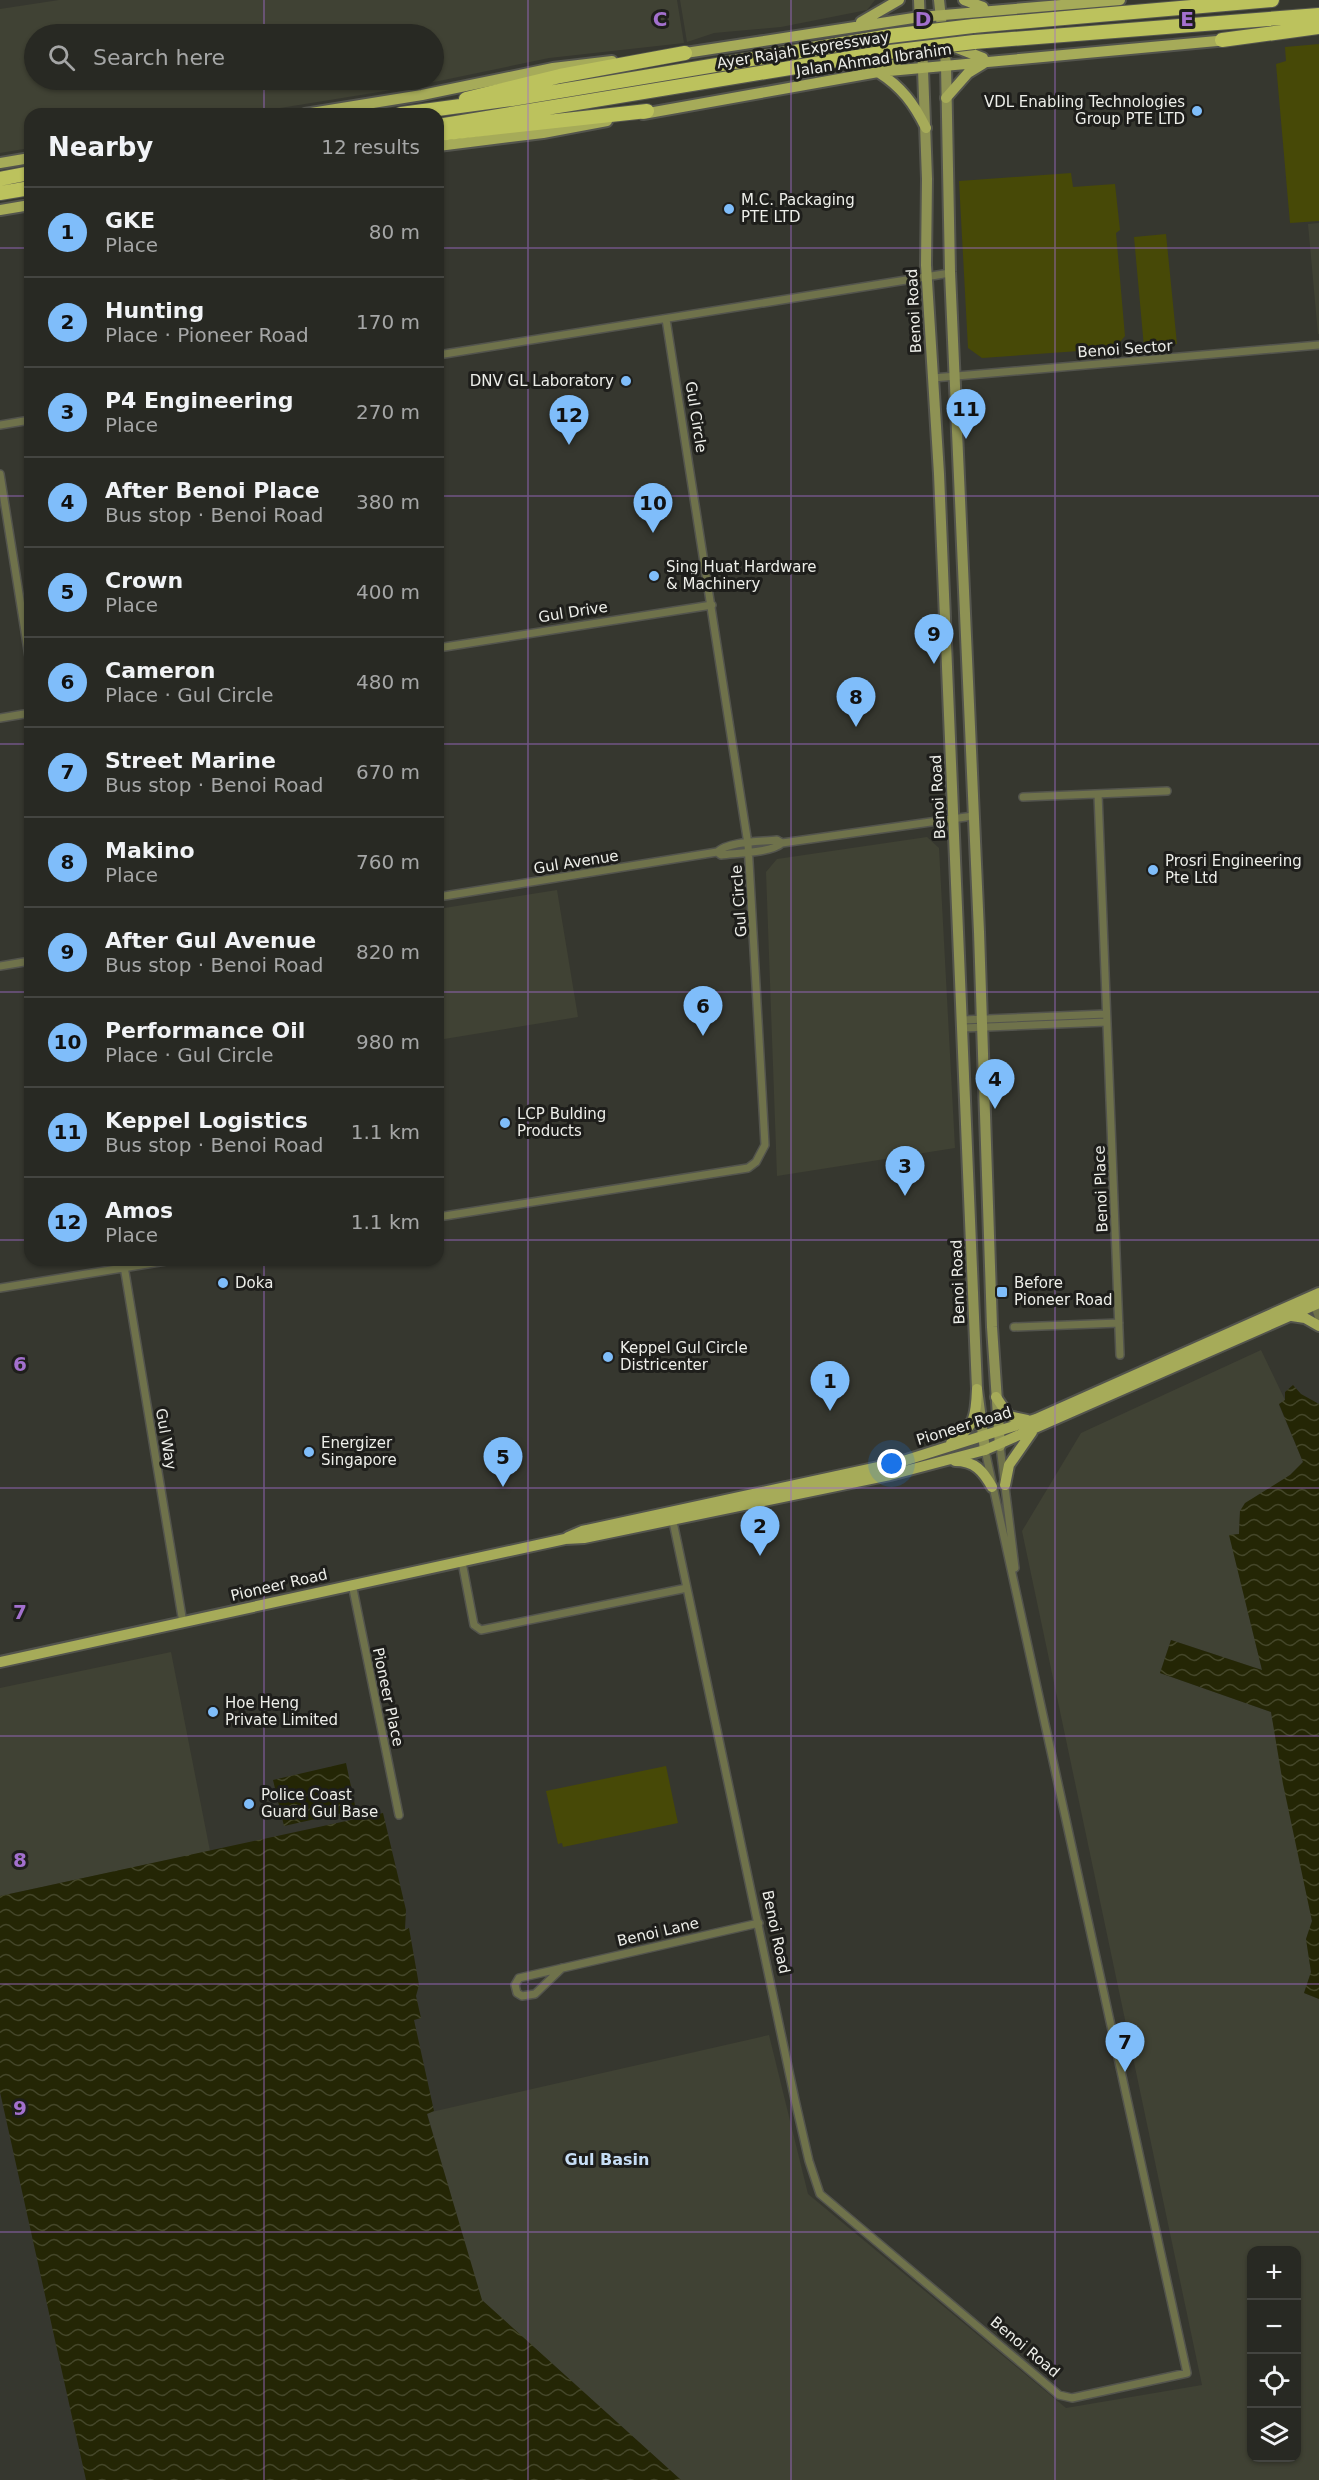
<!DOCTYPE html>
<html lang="en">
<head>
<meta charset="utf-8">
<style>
  :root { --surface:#282923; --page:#30312b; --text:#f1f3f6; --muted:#a5a6a6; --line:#444541; --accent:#7fbdfa }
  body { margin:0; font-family:"DejaVu Sans",sans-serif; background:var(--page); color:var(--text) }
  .controls { position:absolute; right:18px; bottom:18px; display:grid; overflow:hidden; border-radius:12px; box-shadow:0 2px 4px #0004 }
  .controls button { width:54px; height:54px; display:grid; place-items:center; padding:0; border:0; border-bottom:2px solid var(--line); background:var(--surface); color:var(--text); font:30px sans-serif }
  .you { position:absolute; left:892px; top:1464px; width:21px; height:21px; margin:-15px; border:4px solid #fff; border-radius:50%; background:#1a73e8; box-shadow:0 0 0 9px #1a73e833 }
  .badge { display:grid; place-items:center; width:39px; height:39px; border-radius:50%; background:var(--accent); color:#111; font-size:20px; font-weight:700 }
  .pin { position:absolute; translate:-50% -50px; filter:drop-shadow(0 2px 3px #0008) }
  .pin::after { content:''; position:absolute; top:32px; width:21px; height:18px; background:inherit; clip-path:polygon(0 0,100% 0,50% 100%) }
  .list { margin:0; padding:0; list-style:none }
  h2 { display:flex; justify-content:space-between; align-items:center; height:78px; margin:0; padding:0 24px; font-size:26px }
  h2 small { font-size:20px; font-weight:400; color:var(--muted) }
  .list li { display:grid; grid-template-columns:39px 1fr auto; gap:18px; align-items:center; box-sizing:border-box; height:90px; padding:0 24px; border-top:2px solid var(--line) }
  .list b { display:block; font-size:22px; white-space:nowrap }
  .list p { margin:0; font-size:20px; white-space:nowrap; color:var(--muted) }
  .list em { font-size:20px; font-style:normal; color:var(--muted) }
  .icon { flex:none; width:33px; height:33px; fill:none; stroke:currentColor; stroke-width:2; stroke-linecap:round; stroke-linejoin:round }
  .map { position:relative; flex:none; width:1319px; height:2480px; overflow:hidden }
  .search { position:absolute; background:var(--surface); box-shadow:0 2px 4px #0004; left:24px; top:24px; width:420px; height:66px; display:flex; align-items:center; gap:15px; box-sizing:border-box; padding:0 21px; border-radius:33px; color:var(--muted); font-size:22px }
  .panel { position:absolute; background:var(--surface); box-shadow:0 2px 4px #0004; left:24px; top:108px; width:420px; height:1158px; border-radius:18px }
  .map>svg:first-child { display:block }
  .built { fill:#404234; fill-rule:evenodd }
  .green { fill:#474907 }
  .water { fill:url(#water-waves) }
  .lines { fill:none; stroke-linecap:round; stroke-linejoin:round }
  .minor-casing { stroke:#53544d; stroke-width:10 }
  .secondary-casing { stroke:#53544d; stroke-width:14 }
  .primary-casing { stroke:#53544d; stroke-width:14 }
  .motorway-casing { stroke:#53544d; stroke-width:16 }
  .minor { stroke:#6f724b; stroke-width:7 }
  .secondary { stroke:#8e9254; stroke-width:10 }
  .primary { stroke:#a6ab59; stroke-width:10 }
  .motorway { stroke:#bcc25d; stroke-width:14 }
  .motorway-bridge-casing { stroke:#53544d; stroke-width:16; stroke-linecap:butt }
  .motorway-bridge { stroke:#bcc25d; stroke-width:14 }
  .grid { fill:none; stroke:#a370ce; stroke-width:1.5; stroke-opacity:0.55 }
  .poi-dot { fill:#7fbdfa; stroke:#1e1e1b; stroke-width:2 }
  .labels { text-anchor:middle; stroke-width:6; stroke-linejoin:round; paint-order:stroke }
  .street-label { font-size:15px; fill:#edeee9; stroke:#1e1e1b }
  .poi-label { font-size:15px; fill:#edeee9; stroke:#1e1e1b; text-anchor:start }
  .neighbourhood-label { font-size:16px; font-weight:bold; fill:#c7def5; stroke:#1e1e1b }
  .grid-label { font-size:20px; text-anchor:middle; font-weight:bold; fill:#a370ce; stroke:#1e1e1b; stroke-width:6; stroke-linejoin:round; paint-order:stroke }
</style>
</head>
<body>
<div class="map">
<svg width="1319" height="2480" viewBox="0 0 1319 2480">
  <defs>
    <pattern id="water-waves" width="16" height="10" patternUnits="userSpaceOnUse" patternTransform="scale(1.5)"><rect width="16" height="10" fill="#242605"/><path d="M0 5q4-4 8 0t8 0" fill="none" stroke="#444629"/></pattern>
  </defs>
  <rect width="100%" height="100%" fill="#36372f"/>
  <!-- built -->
  <path class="built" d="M 59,0 L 677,0 L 684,43 L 549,58 L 410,87 L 243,114 L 30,114 L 30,148 L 0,153 L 0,9 ZM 34,34 L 434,34 L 434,80 L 34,80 Z
    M 680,0 L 875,0 L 867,10 L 781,27 L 714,33 L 687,42 Z
    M 1319,223 L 1319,334 L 1318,334 L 1308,224 Z
    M 927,837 L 939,848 L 955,1148 L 777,1176 L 766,872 L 777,859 Z
    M 557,890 L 578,1017 L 438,1040 L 438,909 Z
    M 1261,1350 L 1285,1400 L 1279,1405 L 1303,1462 L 1290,1475 L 1240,1511 L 1239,1534 L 1230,1536 L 1262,1670 L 1171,1640 L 1160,1673 L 1271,1712 L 1312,1921 L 1306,1939 L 1311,1972 L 1304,1993 L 1319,1999 L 1319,2480 L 681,2480 L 481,2300 L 427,2113 L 769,2035 L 808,2194 L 1066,2408 L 1202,2385 L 1022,1531 L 1081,1433 ZM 1252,2250 L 1296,2250 L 1296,2458 L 1252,2458 Z
    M 171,1652 L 210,1851 L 0,1896 L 0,1688 Z"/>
  <!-- green -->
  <path class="green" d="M 1319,44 L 1319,221 L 1290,223 L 1276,64 L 1286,61 L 1285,47 Z
    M 1071,173 L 1073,187 L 1115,184 L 1120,230 L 1116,233 L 1125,336 L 1120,342 L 1121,348 L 982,358 L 968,348 L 959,181 Z
    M 1166,234 L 1177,344 L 1144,347 L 1134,237 Z
    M 666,1766 L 678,1823 L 563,1847 L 562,1843 L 558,1844 L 546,1791 Z"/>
  <!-- water -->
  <path class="water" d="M 1293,1385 L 1301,1394 L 1319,1404 L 1319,1999 L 1304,1993 L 1311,1972 L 1306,1939 L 1312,1921 L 1283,1784 L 1271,1712 L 1160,1673 L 1171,1640 L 1262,1670 L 1229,1535 L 1239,1534 L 1240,1511 L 1245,1503 L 1290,1475 L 1303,1462 L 1279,1404 L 1285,1400 L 1285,1392 Z
    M 346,1763 L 356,1810 L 284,1826 L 273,1780 Z
    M 383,1813 L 406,1910 L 405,1929 L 409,1928 L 419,1985 L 416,1996 L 421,2018 L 414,2020 L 434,2111 L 427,2114 L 482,2300 L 681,2480 L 86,2480 L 0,2092 L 0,1896 Z"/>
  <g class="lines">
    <!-- minor casing -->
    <g class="minor-casing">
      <path id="minor" d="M 438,355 L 950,273
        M 933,378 L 1319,345
        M 0,425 L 30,420
        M 0,474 L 30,663
        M 438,648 L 712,605
        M 0,718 L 30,713
        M 1098,794 L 1120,1355
        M 1023,797 L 1167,791
        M 717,852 L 721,855 C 736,853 771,853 782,843 L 973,816
        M 438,897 L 717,852 C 729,841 761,842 777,840 L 782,843
        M 0,966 L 30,961
        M 962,1020 L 1106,1014
        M 963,1028 L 1106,1022
        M 438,1217 L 748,1168 L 756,1162 L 765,1145 L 748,844 L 666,319
        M 123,1260 L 183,1623
        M 0,1288 L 172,1260
        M 1313,1302 L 1319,1318
        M 1014,1327 L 1119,1323
        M 1000,1446 L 1015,1568
        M 672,1517 L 795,2100 L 809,2161 L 820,2194 L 1059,2395 L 1072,2398 L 1187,2373 L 985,1450
        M 462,1562 L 474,1625 L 481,1630 L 687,1588
        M 352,1584 L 399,1815
        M 562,1968 L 535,1994 L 522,1996 L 517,1993 L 515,1985 L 519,1978 C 599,1959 679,1941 759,1923"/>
    </g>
    <!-- secondary casing -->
    <g class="secondary-casing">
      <path id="secondary" d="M 919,0 L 920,24
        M 939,0 L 946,65 L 950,272 L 979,932 L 992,1327 L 1000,1446
        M 922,42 L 927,179 L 926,265 L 939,474 L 977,1389 L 985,1450"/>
    </g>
    <!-- primary casing -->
    <g class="primary-casing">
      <path id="primary" d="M 964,0 L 983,7
        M 920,20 L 947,44 L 983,58
        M 861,22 L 899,0
        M 679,54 L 920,17 L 1120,0
        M 884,69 L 914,50 L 939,29
        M 878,72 C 902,87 914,104 926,128
        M 946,98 L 968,73 L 986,62
        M 305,114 L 422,95 L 553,68 L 612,61
        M 643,114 L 878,72 L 1228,40
        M 438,146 L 543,133 L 607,121
        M 0,163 L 30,158
        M 0,210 L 30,205
        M 1292,1316 L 1305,1318 L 1319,1326
        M 996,1397 L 1009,1416 L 1027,1420
        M 951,1443 C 975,1426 976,1417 977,1389
        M 955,1461 C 975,1461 983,1471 992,1487
        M 1005,1485 L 1009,1465 L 1032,1432
        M 568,1537 L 582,1531 L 897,1463 L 1036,1419 L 1319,1293
        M 0,1662 L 565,1539 L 584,1538 L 890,1475 L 985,1450 L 1319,1303"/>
    </g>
    <!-- motorway casing -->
    <g class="motorway-casing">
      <path id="motorway" d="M 973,26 L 1272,0
        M 1222,40 L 1319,27
        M 974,42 L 1319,15
        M 466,99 L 560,76 L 685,53
        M 401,114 L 512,99 L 890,36
        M 438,126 L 881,53
        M 438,134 L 647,111
        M 0,179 L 30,173
        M 0,193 L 30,188"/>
    </g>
    <!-- minor -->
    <use href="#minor" class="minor"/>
    <!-- secondary -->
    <use href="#secondary" class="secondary"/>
    <!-- primary -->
    <use href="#primary" class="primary"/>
    <!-- motorway -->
    <use href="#motorway" class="motorway"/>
    <!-- motorway-bridge casing -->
    <g class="motorway-bridge-casing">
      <path id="motorway-bridge" d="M 890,36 L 973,26
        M 881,53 L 974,42"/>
    </g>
    <!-- motorway-bridge -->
    <use href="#motorway-bridge" class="motorway-bridge"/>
  </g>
  <!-- grid -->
  <path class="grid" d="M 264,0 L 264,34M 528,0 L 528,2480M 791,0 L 791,2480M 1055,0 L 1055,2480M 264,80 L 264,114M 0,248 L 30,248M 438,248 L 1319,248M 0,496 L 30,496M 438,496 L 1319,496M 0,744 L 30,744M 438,744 L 1319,744M 0,992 L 30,992M 438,992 L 1319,992M 0,1240 L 30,1240M 438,1240 L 1319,1240M 264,1260 L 264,2480M 0,1488 L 1319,1488M 0,1736 L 1319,1736M 0,1984 L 1319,1984M 0,2232 L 1319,2232"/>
  <!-- markers -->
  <g class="poi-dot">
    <circle cx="1197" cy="111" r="6"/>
    <circle cx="729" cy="209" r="6"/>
    <circle cx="626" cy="381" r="6"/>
    <circle cx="654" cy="576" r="6"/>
    <circle cx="1153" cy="870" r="6"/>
    <circle cx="505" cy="1123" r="6"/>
    <circle cx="223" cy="1283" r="6"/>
    <rect x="996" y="1286" width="12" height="12" rx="3"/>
    <circle cx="608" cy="1357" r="6"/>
    <circle cx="309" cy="1452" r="6"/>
    <circle cx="213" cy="1712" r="6"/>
    <circle cx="249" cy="1804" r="6"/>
  </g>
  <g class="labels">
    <!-- street labels -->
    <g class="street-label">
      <text transform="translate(803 50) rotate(-9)" y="5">Ayer Rajah Expressway</text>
      <text transform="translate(874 60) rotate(-8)" y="5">Jalan Ahmad Ibrahim</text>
      <text transform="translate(914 311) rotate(-93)" y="5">Benoi Road</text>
      <text transform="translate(1125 349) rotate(-4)" y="5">Benoi Sector</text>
      <text transform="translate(696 417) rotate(81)" y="5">Gul Circle</text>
      <text transform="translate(573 612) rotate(-9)" y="5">Gul Drive</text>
      <text transform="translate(938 797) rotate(-93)" y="5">Benoi Road</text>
      <text transform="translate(576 862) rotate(-9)" y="5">Gul Avenue</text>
      <text transform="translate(739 901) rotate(-94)" y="5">Gul Circle</text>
      <text transform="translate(1101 1189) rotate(-92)" y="5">Benoi Place</text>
      <text transform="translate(958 1282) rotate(-92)" y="5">Benoi Road</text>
      <text transform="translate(964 1426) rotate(-17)" y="5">Pioneer Road</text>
      <text transform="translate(166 1439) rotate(80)" y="5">Gul Way</text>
      <text transform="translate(279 1585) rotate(-13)" y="5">Pioneer Road</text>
      <text transform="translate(388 1697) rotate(78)" y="5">Pioneer Place</text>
      <text transform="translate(658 1932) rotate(-13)" y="5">Benoi Lane</text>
      <text transform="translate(776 1932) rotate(78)" y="5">Benoi Road</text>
      <text transform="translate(1025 2347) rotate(40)" y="5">Benoi Road</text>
    </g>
    <!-- poi labels -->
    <g class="poi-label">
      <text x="1185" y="107" text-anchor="end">VDL Enabling Technologies<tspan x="1185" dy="17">Group PTE LTD</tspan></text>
      <text x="741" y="205">M.C. Packaging<tspan x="741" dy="17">PTE LTD</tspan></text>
      <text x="614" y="386" text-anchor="end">DNV GL Laboratory</text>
      <text x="666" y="572">Sing Huat Hardware<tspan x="666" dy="17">&amp; Machinery</tspan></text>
      <text x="1165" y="866">Prosri Engineering<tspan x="1165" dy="17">Pte Ltd</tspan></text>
      <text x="517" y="1119">LCP Bulding<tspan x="517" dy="17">Products</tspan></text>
      <text x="235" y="1288">Doka</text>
      <text x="1014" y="1288">Before<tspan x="1014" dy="17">Pioneer Road</tspan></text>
      <text x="620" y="1353">Keppel Gul Circle<tspan x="620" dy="17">Districenter</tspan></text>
      <text x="321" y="1448">Energizer<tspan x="321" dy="17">Singapore</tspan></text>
      <text x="225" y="1708">Hoe Heng<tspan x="225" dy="17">Private Limited</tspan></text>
      <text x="261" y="1800">Police Coast<tspan x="261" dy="17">Guard Gul Base</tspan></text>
    </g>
    <!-- neighbourhood labels -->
    <g class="neighbourhood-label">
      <text x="607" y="2165">Gul Basin</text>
    </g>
  </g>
  <g class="grid-label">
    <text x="660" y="26">C</text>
    <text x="923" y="26">D</text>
    <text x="1187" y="26">E</text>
    <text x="20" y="1371">6</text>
    <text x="20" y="1619">7</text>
    <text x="20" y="1867">8</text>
    <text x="20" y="2115">9</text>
  </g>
</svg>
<div class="controls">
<button>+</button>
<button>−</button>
<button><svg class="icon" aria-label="locate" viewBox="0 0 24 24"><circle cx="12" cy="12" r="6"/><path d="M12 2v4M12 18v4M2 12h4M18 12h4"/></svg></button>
<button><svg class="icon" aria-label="layers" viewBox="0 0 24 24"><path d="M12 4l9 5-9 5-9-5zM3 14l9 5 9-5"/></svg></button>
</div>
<div class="you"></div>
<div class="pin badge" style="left:830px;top:1411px">1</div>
<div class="pin badge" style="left:760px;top:1556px">2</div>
<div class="pin badge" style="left:905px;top:1196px">3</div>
<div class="pin badge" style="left:995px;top:1109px">4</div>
<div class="pin badge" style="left:503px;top:1487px">5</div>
<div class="pin badge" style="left:703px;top:1036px">6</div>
<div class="pin badge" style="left:1125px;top:2072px">7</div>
<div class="pin badge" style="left:856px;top:727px">8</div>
<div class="pin badge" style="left:934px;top:664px">9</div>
<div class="pin badge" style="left:653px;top:533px">10</div>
<div class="pin badge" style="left:966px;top:439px">11</div>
<div class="pin badge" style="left:569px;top:445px">12</div>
<div class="search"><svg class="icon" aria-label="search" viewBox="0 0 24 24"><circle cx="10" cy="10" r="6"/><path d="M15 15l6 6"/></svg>Search here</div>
<section class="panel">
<h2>Nearby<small>12 results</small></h2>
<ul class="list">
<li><span class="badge">1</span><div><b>GKE</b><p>Place</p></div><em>80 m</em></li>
<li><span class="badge">2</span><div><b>Hunting</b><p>Place · Pioneer Road</p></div><em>170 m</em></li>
<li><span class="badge">3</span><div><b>P4 Engineering</b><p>Place</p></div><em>270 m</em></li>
<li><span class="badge">4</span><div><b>After Benoi Place</b><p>Bus stop · Benoi Road</p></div><em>380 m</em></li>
<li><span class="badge">5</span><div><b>Crown</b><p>Place</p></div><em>400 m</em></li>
<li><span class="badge">6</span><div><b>Cameron</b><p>Place · Gul Circle</p></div><em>480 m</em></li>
<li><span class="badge">7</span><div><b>Street Marine</b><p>Bus stop · Benoi Road</p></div><em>670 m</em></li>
<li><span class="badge">8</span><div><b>Makino</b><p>Place</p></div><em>760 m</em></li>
<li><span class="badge">9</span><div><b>After Gul Avenue</b><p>Bus stop · Benoi Road</p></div><em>820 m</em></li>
<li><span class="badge">10</span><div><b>Performance Oil</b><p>Place · Gul Circle</p></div><em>980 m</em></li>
<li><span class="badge">11</span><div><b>Keppel Logistics</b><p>Bus stop · Benoi Road</p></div><em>1.1 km</em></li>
<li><span class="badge">12</span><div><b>Amos</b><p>Place</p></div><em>1.1 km</em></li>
</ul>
</section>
</div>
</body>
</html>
